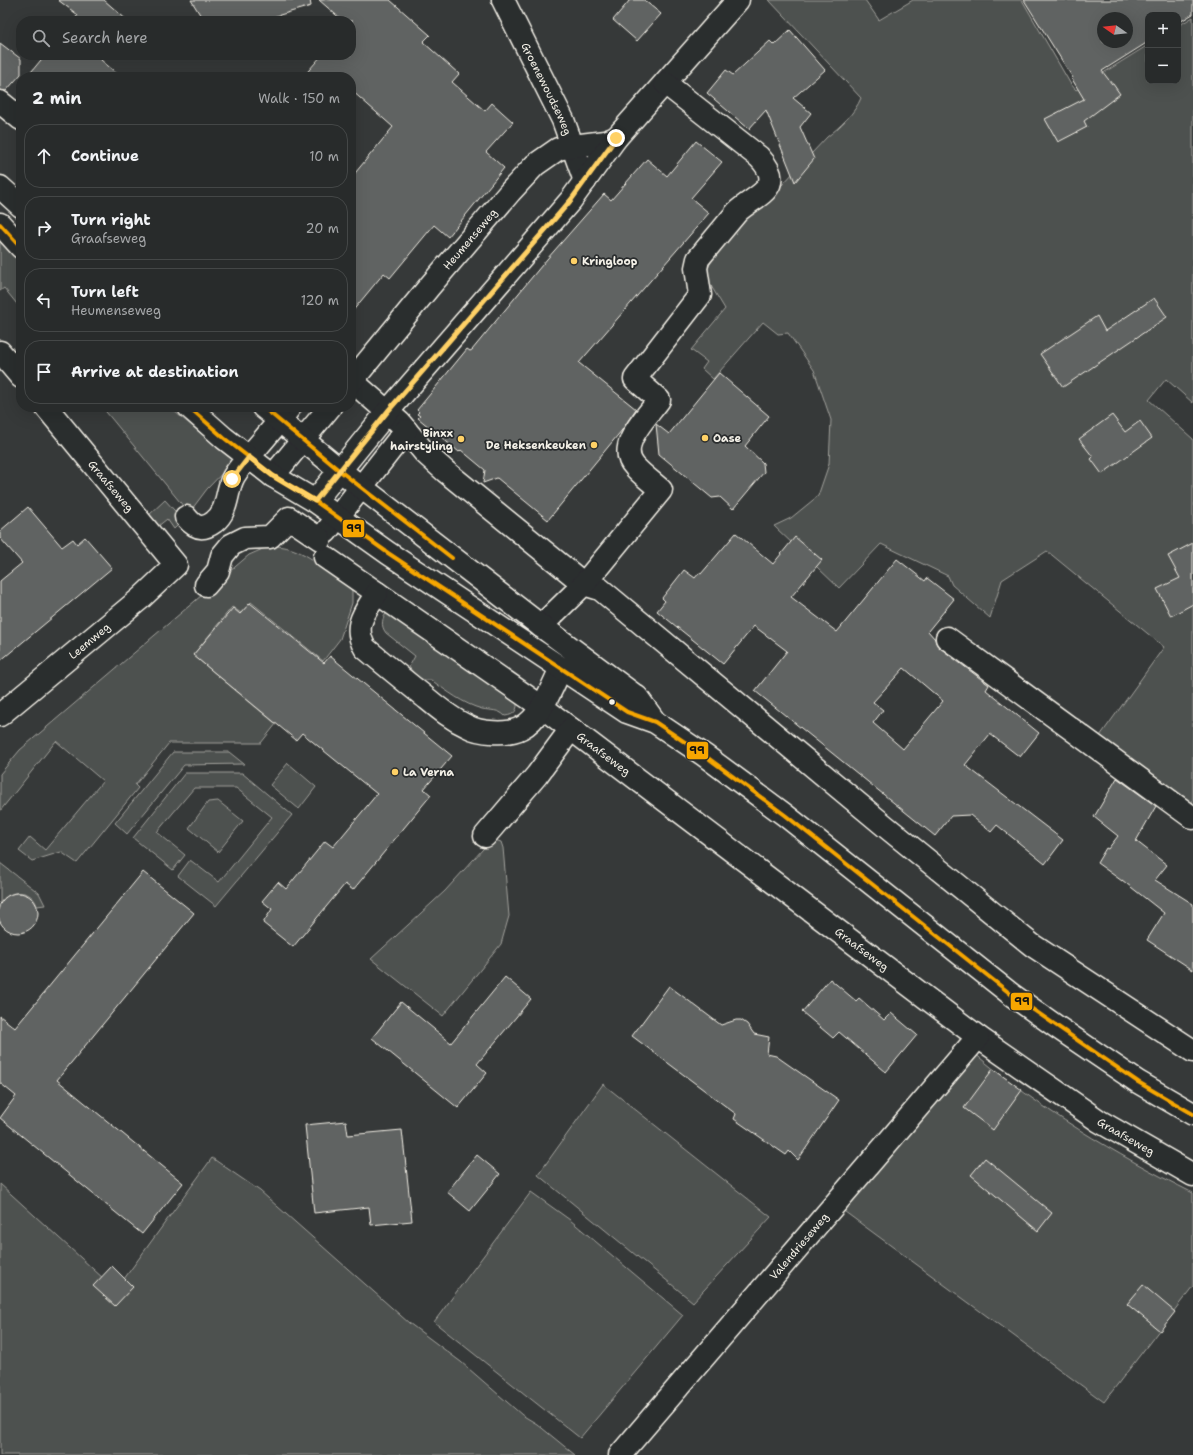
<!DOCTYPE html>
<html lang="en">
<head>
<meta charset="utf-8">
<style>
  :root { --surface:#282b2b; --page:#303333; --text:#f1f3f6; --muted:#a5a7a9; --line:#444747 }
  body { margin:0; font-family:"Shantell Sans",sans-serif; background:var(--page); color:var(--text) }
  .controls { position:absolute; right:12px; top:12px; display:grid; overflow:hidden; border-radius:8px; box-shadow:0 4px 16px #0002 }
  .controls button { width:36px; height:36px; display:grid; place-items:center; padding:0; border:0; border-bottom:1px solid var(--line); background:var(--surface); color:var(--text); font:20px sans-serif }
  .compass { position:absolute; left:1097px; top:12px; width:36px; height:36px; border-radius:50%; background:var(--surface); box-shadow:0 4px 16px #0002; rotate:284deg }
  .stop { position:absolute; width:12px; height:12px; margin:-9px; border:3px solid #ffd166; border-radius:50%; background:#fff }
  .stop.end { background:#ffd166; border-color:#fff; box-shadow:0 1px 4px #0008 }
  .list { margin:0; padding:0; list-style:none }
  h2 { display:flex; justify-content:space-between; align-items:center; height:52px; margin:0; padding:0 16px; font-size:17px }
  h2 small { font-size:13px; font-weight:400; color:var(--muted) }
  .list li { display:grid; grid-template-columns:26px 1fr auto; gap:12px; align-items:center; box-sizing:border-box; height:64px; margin:0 8px 8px; padding:0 8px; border:1px solid var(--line); border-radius:16px }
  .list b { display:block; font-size:15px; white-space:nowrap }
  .list p { margin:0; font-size:13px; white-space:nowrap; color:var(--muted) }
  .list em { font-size:13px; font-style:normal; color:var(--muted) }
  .icon { flex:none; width:22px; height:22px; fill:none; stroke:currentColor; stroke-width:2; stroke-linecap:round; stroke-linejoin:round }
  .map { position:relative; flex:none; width:1193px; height:1455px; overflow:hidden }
  .search { position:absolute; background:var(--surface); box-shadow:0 4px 16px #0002; left:16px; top:16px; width:340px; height:44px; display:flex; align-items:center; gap:10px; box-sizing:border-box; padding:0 14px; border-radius:16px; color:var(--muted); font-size:15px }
  .panel { position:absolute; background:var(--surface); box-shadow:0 4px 16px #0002; left:16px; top:72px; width:340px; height:340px; border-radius:16px }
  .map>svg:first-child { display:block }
  .green { fill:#4e514f; stroke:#a1a19c }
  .building { fill:#616362; stroke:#f4f1e8; fill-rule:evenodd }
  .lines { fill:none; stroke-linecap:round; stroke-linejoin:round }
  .minor-casing { stroke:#f4f1e8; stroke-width:25 }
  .major-casing { stroke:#f4f1e8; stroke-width:25 }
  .minor { stroke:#2a2d2e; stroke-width:22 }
  .major { stroke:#2a2d2e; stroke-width:22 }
  .bus-1-casing { stroke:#2a2d2e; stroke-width:7 }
  .bus-1 { stroke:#f7a600; stroke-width:4 }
  .route { stroke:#ffd166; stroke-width:5 }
  .poi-dot { fill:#ffd166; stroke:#2a2d2e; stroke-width:1.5 }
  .bus-dot { fill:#f4f1e8; stroke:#2a2d2e; stroke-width:1.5 }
  .labels { text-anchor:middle; stroke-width:3.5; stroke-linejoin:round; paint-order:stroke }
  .street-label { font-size:11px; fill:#f4f1e8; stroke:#2a2d2e }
  .poi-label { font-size:11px; font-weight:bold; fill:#f4f1e8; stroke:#2a2d2e; text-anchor:start }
  .line-badge { stroke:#2a2d2e; stroke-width:1.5 }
  .pale-badge-label { font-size:11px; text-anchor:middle; font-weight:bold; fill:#111 }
</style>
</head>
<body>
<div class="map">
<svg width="1193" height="1455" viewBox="0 0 1193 1455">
  <rect width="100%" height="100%" fill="#363939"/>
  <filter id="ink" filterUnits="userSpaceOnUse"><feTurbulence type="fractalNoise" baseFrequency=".025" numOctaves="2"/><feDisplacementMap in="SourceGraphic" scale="8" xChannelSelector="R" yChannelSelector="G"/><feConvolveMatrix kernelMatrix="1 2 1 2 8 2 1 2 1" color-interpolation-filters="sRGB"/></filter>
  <g filter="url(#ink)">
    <!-- green -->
    <path class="green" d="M 769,0 L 865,0 L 879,20 L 913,0 L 1022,0 L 1070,83 L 1076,90 L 1148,45 L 1148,81 L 1178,81 L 1178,26 L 1193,17 L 1193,403 L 1166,379 L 1149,400 L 1193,439 L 1193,803 L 1100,736 L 1164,647 L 1047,551 L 1002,580 L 990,618 L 952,585 L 948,576 L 881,544 L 839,588 L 774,526 L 791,518 L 818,496 L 829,464 L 831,420 L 814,370 L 788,333 L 778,334 L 763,322 L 713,379 L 702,369 L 707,362 L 691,350 L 725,309 L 705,276 L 710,264 L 729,236 L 744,218 L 765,203 L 827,137 C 840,127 855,113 861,98 Z
      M 0,242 L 21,262 L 21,309 L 4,288 L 0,291 Z
      M 102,407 L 169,407 L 234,461 L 207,489 L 189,513 Z
      M 165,500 L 183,520 L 174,529 L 167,519 L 157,527 L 149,515 Z
      M 276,546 C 304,547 326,571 348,586 L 352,591 L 352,603 L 340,639 L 323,661 L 251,602 L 241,613 L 232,607 L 193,655 L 276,724 L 261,743 L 169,743 L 135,785 L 138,788 L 77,863 L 61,852 L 32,861 L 19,851 L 30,837 L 45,850 L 103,781 L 56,741 L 0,811 L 0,774 L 20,750 L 249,555 L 265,548 Z
      M 388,611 L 517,700 C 518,710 515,715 505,716 C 498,709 492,711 482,709 C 463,704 447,691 431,680 C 419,681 416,676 409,667 L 415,656 L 386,633 C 380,625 382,618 388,611 Z
      M 173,752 L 229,752 L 244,764 L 184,765 L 127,834 L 115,823 Z
      M 288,763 L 316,787 L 299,809 L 270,785 Z
      M 185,773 L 242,773 L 292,815 L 216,906 L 178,876 L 190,860 L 219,882 L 272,817 L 236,788 L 194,788 L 157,832 L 185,855 L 173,870 L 133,838 Z
      M 218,801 L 243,821 L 218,852 L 189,828 L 208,802 Z
      M 492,839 L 501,842 L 503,848 L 509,916 L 501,944 L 443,1016 L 371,959 L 445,891 Z
      M 0,863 L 39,893 L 45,905 L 37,906 C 32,888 9,889 0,903 Z
      M 973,1052 C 1039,1109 1115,1154 1193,1193 L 1193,1286 L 1104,1402 L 841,1209 Z
      M 603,1084 L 771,1217 L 693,1302 L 538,1175 Z
      M 212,1158 L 260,1191 L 409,1323 L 461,1362 L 522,1415 L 537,1424 L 575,1455 L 0,1455 L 0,1184 L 116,1290 Z
      M 531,1192 L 570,1220 L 683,1315 L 580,1438 L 434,1322 Z"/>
    <!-- building -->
    <path class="building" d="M 58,0 L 104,0 L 128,21 L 73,21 L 78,15 Z
      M 191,0 L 310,0 L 311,6 L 259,21 L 204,21 Z
      M 319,0 L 390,0 L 430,35 L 423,42 L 459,74 L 452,82 L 485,111 L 492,103 L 513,122 L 486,152 L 504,168 L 448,237 L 434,225 L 390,278 L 384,273 L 351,313 L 351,178 L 393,127 L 351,90 L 351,77 L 303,77 L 322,55 L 351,55 L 351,39 L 356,33 L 351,28 L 352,21 L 343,21 Z
      M 630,0 L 644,0 L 661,14 L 637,41 L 613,20 Z
      M 1024,0 L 1193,0 L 1193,14 L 1178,23 L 1178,15 L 1148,15 L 1148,42 L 1102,71 L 1112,84 L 1113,84 L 1120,94 L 1084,121 L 1087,127 L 1058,142 L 1045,119 L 1084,99 L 1072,79 L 1073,78 ZM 1103,18 L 1127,18 L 1127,42 L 1103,42 Z
      M 790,30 L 825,70 L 793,98 L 811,113 L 800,127 L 814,159 L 795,182 L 766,110 L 749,129 L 707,93 L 726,70 L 733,75 L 770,41 L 774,45 Z
      M 0,43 L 21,59 L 21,74 L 6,91 L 0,90 Z
      M 45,55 L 105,55 L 101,60 L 121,77 L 27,77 Z
      M 696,141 L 722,162 L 691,198 L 709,213 L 579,363 L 636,409 L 622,430 L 548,520 L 497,478 L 483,483 L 485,470 L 461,450 L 459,452 L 418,418 L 420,416 L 417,414 L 419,412 L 417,410 L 467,349 L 470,351 L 472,350 L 547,259 L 604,194 L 611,200 L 647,159 L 667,176 Z
      M 1154,298 L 1167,317 L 1063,387 L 1040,354 L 1097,316 L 1105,331 Z
      M 719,373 L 769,416 L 745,446 L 763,463 L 764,472 L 733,509 L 720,497 L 712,498 L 659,454 L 656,424 L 669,434 Z
      M 1112,415 L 1125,432 L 1140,421 L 1152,438 L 1102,474 L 1091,459 L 1093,457 L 1079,439 Z
      M 28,507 L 62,547 L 73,539 L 77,544 L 85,537 L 112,568 L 0,661 L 0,581 L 22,563 L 0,538 L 0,531 Z
      M 736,533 L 773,564 L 795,537 L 822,560 L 791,597 L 837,632 L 897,559 L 925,581 L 927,578 L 954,599 L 928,631 L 935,639 L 936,643 L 940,648 L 989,685 L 986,690 L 1039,733 L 1020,757 L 990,734 L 965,765 L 1063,840 L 1045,864 L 997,825 L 991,832 L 970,815 L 951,816 L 935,836 L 755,691 L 787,651 L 754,626 L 723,664 L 657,611 L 665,601 L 662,598 L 684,570 L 695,578 L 699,573 L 701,574 ZM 904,668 L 943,701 L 903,749 L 873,723 L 883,710 L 873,702 Z
      M 1193,543 L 1193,604 L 1171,616 L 1157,589 L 1180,578 L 1168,556 Z
      M 250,603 L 324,663 L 330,656 L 452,756 L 424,789 L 431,795 L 353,890 L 345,884 L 293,947 L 263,923 L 272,909 L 262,901 L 278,882 L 286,889 L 325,841 L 333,847 L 377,794 L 302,733 L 296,740 L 193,655 L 233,608 L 240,614 Z
      M 1117,778 L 1156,806 L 1136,841 L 1167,865 L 1155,880 L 1193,904 L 1193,970 L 1147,940 L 1164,913 L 1122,880 L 1122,881 L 1097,863 L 1106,848 L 1108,849 L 1118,836 L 1094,817 Z
      M 143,872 L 194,913 L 57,1080 L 183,1183 L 142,1234 L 0,1118 L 16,1096 L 0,1083 L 0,1016 L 15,1028 Z
      M-2 913a20 20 0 1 1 40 0a20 20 0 1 1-40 0Z
      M 505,977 L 531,999 L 477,1064 L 487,1073 L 458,1108 L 372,1038 L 401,1002 L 451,1043 Z
      M 830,979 L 856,1001 L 859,998 L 884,1020 L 891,1013 L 917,1035 L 886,1072 L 839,1032 L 833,1038 L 802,1012 Z
      M 669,986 L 721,1025 L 736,1020 L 741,1020 L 747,1024 L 754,1034 L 769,1037 L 767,1054 L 776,1056 L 839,1100 L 798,1160 L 789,1151 L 786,1155 L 734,1119 L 736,1114 L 632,1036 Z
      M 993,1069 L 1022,1090 L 993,1130 L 964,1108 Z
      M 346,1121 L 348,1135 L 402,1130 L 412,1221 L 371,1225 L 369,1207 L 314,1213 L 305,1125 Z
      M 477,1155 L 500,1174 L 470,1211 L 447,1192 Z
      M 985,1158 L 1052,1213 L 1038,1231 L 971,1175 Z
      M 112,1266 L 133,1287 L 115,1306 L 93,1286 Z
      M 1143,1285 L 1175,1312 L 1160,1331 L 1127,1304 Z"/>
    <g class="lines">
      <!-- minor casing -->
      <g class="minor-casing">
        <g id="minor">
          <path id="s1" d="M 503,0 L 563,120 L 585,181"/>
          <path d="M 0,102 L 21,119"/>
          <path d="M 0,352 L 21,377"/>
          <path d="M 351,380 L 400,423 L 425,453 L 445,471 L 584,584 L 600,589 L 885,826 L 1032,945 L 1193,1051"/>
          <path id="s2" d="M 351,382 L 429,287 L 510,192 L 535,165 L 558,149 L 573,146 L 605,142 L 616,138"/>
          <path d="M 273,476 L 330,407"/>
          <path d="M 315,501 L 388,411 L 571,200 L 616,138 L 738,0"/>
          <path d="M 186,517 C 194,527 202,531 214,522 C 228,511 226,494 232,480 C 236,470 246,461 252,453 C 265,438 278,423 290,407"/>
          <path d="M 326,532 L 406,430"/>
          <path id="s3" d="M 325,557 L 542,707 L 978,1037 L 1099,1121 L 1193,1175"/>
          <path d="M 206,585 L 218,571 L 222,556 L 231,545 L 245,538 L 270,537 L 289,518 L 320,539"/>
          <path d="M 377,593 C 365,612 352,626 365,648 C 383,663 401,678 420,693 C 435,705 449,718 467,726 C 479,733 508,735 521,728 C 541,718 552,687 561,668"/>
          <path d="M 541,626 L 584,584 L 661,490 C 652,482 642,475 635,467 C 615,446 647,417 659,400 L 635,379 L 700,295 L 696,268 L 698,259 L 737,212 C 755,195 788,188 759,157 L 665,83"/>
          <path d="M 947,638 L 1193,818"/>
          <path id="s4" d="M 0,715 L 141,598 L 176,565 L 46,407"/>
          <path d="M 485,836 L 537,775 L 571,729"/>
          <path id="s5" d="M 620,1455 L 978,1037"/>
        </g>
      </g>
      <!-- major casing -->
      <g class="major-casing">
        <path id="major" d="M 0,187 L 21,206
          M 0,224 L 21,247
          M 189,407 L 224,438 L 273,476 L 315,501 L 388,553 L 627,712 L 655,722 L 704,755 L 785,815 L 1012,995 L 1057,1027 L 1138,1082 L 1193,1114
          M 263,407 L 352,480 L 541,626 L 637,697 L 655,722"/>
      </g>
      <!-- minor -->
      <use href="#minor" class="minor"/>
      <!-- major -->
      <use href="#major" class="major"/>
      <!-- bus-1 casing -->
      <g class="bus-1-casing">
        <path id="bus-1" d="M 0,224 L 21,247
          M 189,407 L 224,438 L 273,476 L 315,501 L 388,553 L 627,712 L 655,722 L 704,755 L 785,815 L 1012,995 L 1138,1082 L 1193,1114
          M 263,407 L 340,471 L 452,558"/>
      </g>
      <!-- bus-1 -->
      <use href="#bus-1" class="bus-1"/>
    </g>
  </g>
  <g class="lines" filter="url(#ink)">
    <!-- route -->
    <path class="route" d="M 232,479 L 249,457 L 273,476 L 315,501 L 388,411 L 571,200 L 616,138"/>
  </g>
  <!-- markers -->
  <g class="poi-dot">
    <circle cx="574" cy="261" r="4"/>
    <circle cx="705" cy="438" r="4"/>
    <circle cx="461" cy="439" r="4"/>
    <circle cx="594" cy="445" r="4"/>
    <circle cx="395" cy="772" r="4"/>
  </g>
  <circle class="bus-dot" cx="612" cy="702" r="3.5"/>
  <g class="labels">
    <!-- street labels -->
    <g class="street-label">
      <text dy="4" stroke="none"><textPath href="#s1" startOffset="99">Groenewoudseweg</textPath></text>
      <text dy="4" stroke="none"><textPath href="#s2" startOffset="186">Heumenseweg</textPath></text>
      <text transform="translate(111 486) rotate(50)" y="4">Graafseweg</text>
      <text dy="4" stroke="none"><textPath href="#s4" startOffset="116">Leemweg</textPath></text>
      <text dy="4" stroke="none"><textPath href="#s3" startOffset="341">Graafseweg</textPath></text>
      <text dy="4" stroke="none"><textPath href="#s3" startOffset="665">Graafseweg</textPath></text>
      <text dy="4" stroke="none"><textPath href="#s3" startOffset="989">Graafseweg</textPath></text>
      <text dy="4" stroke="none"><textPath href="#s5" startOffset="275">Valendrieseweg</textPath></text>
    </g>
    <!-- poi labels -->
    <g class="poi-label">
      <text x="582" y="265">Kringloop</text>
      <text x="453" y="437" text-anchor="end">Binxx<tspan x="453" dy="13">hairstyling</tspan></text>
      <text x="713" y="442">Oase</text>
      <text x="586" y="449" text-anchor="end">De Heksenkeuken</text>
      <text x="403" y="776">La Verna</text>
    </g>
  </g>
  <g class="line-badge">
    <rect x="342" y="519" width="23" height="19" rx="4" fill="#f7a600"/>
    <rect x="686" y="741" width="23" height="19" rx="4" fill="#f7a600"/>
    <rect x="1010" y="992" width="23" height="19" rx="4" fill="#f7a600"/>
  </g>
  <g class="pale-badge-label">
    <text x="354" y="532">99</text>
    <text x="697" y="754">99</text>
    <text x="1022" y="1005">99</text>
  </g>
</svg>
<div class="controls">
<button>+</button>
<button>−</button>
</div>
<svg class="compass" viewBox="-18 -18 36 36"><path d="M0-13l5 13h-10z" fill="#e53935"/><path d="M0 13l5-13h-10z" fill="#a5a7a9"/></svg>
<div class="stop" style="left:232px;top:479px"></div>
<div class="stop end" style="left:616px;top:138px"></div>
<div class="search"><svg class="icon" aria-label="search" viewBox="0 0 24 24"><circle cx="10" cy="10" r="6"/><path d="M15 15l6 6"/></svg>Search here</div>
<section class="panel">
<h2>2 min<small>Walk · 150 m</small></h2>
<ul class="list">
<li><svg class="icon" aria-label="ahead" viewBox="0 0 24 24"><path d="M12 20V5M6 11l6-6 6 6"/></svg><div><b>Continue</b></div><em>10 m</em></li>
<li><svg class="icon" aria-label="right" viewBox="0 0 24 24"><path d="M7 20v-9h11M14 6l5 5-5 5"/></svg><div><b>Turn right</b><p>Graafseweg</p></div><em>20 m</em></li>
<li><svg class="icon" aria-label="left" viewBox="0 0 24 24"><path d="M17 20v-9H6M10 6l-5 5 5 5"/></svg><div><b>Turn left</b><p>Heumenseweg</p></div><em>120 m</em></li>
<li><svg class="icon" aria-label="arrive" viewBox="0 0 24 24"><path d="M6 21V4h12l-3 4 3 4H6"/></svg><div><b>Arrive at destination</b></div></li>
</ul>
</section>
</div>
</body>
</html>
